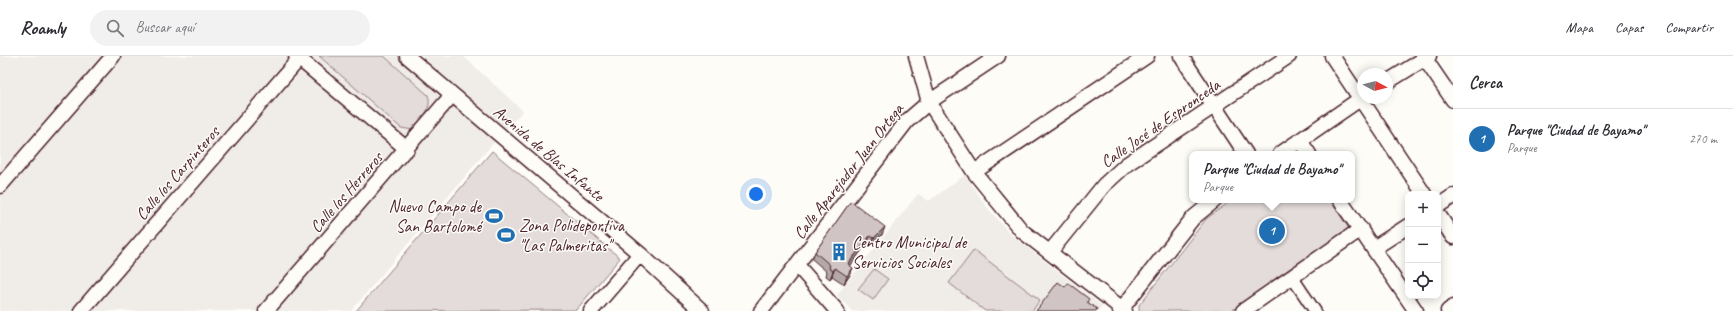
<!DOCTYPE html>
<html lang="es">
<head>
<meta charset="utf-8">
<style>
  :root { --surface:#fff; --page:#f2f2f3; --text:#2b2b33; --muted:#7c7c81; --line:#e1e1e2; --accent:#1f6fb2 }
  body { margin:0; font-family:Caveat,sans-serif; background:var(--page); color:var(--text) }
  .controls { position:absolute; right:12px; bottom:12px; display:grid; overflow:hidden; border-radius:8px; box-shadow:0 2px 10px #0003 }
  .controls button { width:36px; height:36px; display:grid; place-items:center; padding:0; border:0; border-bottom:1px solid var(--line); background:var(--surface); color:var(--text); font:20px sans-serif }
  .compass { position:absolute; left:1357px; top:12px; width:36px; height:36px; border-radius:50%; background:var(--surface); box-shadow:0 2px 10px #0003; rotate:97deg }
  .you { position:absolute; left:756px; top:138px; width:14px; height:14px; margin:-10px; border:3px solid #fff; border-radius:50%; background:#1a73e8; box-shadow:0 0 0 6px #1a73e833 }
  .badge { display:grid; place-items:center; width:26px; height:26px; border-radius:50%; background:var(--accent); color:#fff; font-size:13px; font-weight:700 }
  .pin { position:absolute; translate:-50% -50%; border:2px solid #fff; box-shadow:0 1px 4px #0006 }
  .popup { position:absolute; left:1189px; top:95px; width:166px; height:52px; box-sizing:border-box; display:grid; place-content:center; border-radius:8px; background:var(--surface); filter:drop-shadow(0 1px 3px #0005); font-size:13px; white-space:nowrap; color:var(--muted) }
  .popup b { font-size:15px; color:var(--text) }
  .popup::after { content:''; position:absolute; left:50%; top:100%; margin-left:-8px; border:8px solid transparent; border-top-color:var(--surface) }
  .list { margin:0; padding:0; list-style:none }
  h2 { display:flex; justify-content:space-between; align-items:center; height:52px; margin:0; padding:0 16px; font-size:17px }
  h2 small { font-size:13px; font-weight:400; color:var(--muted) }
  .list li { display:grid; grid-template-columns:26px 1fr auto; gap:12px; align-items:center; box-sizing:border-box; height:60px; padding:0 16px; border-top:1px solid var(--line) }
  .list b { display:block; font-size:15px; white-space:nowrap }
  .list p { margin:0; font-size:13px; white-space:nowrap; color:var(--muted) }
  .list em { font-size:13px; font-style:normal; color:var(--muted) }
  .icon { flex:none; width:22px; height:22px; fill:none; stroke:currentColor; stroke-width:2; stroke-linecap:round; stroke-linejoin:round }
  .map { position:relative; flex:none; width:1453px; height:255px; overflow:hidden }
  header { display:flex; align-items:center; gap:24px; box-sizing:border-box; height:56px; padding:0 20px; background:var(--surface); border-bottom:1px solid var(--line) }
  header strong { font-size:19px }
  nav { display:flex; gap:22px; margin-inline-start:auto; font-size:14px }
  .search { width:280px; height:36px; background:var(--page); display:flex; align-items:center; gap:10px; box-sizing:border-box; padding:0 14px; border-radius:22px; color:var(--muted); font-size:15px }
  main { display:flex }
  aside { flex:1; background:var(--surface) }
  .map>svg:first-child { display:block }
  .built { fill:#f0ece8 }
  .green { fill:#e3dcda; stroke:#967e82 }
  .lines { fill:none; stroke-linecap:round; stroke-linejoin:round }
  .pedestrian-casing { stroke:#4a1f2b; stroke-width:14 }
  .minor-casing { stroke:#4a1f2b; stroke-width:17 }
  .pedestrian { stroke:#fdfcf7; stroke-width:11 }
  .minor { stroke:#fdfcf7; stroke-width:14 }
  .wall { fill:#b3a9a9; stroke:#4a1f2b }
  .shaded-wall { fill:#928a89; stroke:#4a1f2b }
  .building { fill:#d0c5c4; stroke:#4a1f2b }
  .labels { text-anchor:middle; stroke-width:3; stroke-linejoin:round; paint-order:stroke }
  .street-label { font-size:17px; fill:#4a1f2b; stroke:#fdfcf7 }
  .poi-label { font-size:17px; fill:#4a1f2b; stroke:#fdfcf7; text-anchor:start }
</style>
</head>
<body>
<header>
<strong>Roamly</strong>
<div class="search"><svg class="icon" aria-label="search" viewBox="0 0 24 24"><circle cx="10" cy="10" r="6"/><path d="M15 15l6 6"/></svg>Buscar aquí</div>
<nav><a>Mapa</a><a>Capas</a><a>Compartir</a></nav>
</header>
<main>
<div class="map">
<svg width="1453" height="255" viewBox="0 0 1453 255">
  <rect width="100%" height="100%" fill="#fdfcf7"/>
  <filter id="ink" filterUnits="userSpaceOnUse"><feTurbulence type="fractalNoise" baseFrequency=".025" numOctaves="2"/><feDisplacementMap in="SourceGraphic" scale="8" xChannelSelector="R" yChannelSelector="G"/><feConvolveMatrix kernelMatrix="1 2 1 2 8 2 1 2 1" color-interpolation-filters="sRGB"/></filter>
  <g filter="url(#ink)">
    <!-- built -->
    <path class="built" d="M 0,0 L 463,0 L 523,55 L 500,79 L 351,255 L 0,255 Z
      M 965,119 L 987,151 L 1010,178 L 1102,250 L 1098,255 L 852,255 L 837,239 L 918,138 L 929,145 Z"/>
    <!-- green -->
    <path class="green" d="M 319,0 L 384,0 L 428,39 C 433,53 421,63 413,74 L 401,72 Z
      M 492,95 L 620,202 L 576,254 L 356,255 Z
      M 1232,144 L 1330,144 L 1349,173 L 1231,255 L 1139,255 L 1139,249 L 1206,163 Z
      M 974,194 L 1040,244 L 1032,255 L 985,255 L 949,227 Z
      M 874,213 L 888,223 L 873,244 L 858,233 Z"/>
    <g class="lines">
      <!-- pedestrian casing -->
      <g class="pedestrian-casing">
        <path id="pedestrian" d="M 1292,221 L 1315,255"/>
      </g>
      <!-- minor casing -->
      <g class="minor-casing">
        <path id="minor" d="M 296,0 L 407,93
          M 407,0 L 640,198 L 702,255
          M 916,0 L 929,46 L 974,116 L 1022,175 L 1125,255
          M 1181,0 L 1246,98
          M 1332,0 L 1424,138
          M 1423,0 L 1453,44
          M 1387,26 L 1429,0
          M 1300,85 L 1309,98
          M 1280,98 L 1363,41
          M 974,116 L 1147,0
          M 0,130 L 113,0
          M 1340,144 L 1416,255
          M 1438,150 L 1453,140
          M 1438,158 L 1453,181
          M 1374,192 L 1408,170
          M 1050,196 L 1104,129 L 1127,108 L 1289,0
          M 797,209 L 837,255
          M 81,255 L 299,3
          M 266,255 L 452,39
          M 591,255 L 640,198
          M 761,255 L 907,65 L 929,46 L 998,0
          M 1120,255 L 1193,162 L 1215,144
          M 1243,255 L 1361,173
          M 1448,255 L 1453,251"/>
      </g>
      <!-- pedestrian -->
      <use href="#pedestrian" class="pedestrian"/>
      <!-- minor -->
      <use href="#minor" class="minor"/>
    </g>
    <!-- wall -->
    <path class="wall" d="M 851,145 L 882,179 L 871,189 L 867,187 L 850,210 L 850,219 L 844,228 L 832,220 L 830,223 L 826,220 L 827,216 L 812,203 L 815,196 Z"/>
    <!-- shaded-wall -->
    <path class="shaded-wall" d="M 885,171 L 882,179 L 871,189 L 874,182 Z
      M 870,180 L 867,187 L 846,216 L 848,208 Z
      M 835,212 L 832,220 L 830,223 L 833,215 Z
      M 853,212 L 850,219 L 844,228 L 847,220 Z"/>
    <!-- building -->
    <path class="building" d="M 851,145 L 885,171 L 874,182 L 870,180 L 848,208 L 853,212 L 847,220 L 835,212 L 833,215 L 829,212 L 830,209 L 815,196 Z
      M 1058,226 L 1065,231 L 1068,227 L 1089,243 L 1087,246 L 1097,253 L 1096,255 L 1036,255 Z"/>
  </g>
  <!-- icons -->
  <defs>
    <g id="stadium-bare" transform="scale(1.38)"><path d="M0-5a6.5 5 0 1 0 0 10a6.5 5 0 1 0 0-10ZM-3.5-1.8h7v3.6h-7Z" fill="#1f6fb2" stroke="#fdfcf7" stroke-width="2.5" paint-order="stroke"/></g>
    <g id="building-bare" transform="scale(1.38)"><path d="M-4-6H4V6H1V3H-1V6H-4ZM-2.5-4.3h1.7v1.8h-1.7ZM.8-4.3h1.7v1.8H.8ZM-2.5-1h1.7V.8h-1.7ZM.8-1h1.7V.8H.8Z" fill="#1f6fb2" stroke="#fdfcf7" stroke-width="2.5" paint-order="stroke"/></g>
  </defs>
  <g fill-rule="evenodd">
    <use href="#stadium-bare" x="494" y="160"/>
    <use href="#stadium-bare" x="506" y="179"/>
    <use href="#building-bare" x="839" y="196"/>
  </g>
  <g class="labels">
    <!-- street labels -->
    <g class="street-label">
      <text transform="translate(1160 67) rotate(-35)" y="6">Calle José de Espronceda</text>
      <text transform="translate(549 97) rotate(40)" y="6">Avenida de Blas Infante</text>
      <text transform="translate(848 115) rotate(-52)" y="6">Calle Aparejador Juan Ortega</text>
      <text transform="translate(177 117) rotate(-49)" y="6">Calle los Carpinteros</text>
      <text transform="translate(346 136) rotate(-49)" y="6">Calle los Herreros</text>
    </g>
    <!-- poi labels -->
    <g class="poi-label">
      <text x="481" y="156" text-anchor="end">Nuevo Campo de<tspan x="481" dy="20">San Bartolomé</tspan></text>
      <text x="519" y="175">Zona Polideportiva<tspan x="519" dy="20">"Las Palmeritas"</tspan></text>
      <text x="852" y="192">Centro Municipal de<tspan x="852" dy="20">Servicios Sociales</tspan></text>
    </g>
  </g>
</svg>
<div class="controls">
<button>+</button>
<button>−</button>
<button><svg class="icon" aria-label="locate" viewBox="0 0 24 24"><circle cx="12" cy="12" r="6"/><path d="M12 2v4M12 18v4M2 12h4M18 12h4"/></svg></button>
</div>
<svg class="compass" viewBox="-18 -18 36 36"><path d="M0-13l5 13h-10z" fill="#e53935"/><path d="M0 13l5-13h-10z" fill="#7c7c81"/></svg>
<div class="you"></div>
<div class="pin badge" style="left:1272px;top:175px">1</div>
<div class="popup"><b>Parque &quot;Ciudad de Bayamo&quot;</b>Parque</div>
</div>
<aside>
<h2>Cerca<small></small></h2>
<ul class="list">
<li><span class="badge">1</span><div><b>Parque &quot;Ciudad de Bayamo&quot;</b><p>Parque</p></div><em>270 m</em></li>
</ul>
</aside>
</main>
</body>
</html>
